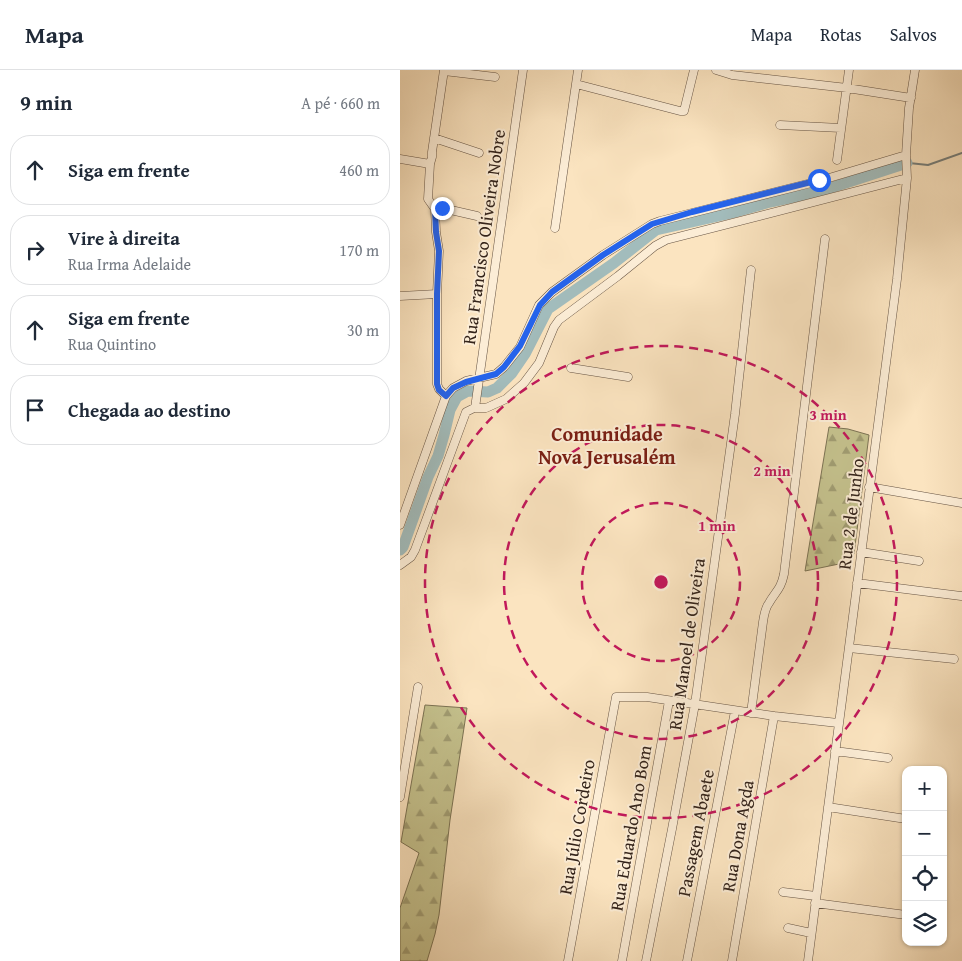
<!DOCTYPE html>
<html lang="pt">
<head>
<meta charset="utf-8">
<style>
  :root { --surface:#fff; --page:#f6f6f7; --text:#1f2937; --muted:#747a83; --line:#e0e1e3 }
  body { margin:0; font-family:"Gentium Book Plus",serif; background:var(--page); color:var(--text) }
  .controls { position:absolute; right:15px; bottom:15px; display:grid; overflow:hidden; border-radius:10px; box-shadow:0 1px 4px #0004 }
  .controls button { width:45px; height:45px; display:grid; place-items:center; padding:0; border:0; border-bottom:1px solid var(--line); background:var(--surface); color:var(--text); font:25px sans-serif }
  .stop { position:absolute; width:15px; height:15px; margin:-11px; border:4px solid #2563eb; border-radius:50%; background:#fff }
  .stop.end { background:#2563eb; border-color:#fff; box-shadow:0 1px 5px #0008 }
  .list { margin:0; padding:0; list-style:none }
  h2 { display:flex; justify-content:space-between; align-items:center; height:65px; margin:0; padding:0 20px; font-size:21px }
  h2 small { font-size:16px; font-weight:400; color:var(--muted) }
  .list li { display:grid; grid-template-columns:32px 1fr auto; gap:15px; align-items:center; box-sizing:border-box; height:70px; margin:0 10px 10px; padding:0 10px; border:1px solid var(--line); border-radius:20px }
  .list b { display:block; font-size:19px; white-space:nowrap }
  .list p { margin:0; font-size:16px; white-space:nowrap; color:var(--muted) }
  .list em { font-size:16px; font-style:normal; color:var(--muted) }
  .icon { flex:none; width:28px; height:28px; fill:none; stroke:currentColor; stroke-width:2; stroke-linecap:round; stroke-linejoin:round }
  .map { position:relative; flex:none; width:562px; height:891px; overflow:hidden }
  header { display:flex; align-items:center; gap:30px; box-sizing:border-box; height:70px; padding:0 25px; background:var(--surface); border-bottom:1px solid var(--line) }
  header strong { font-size:24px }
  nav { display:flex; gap:28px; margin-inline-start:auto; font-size:18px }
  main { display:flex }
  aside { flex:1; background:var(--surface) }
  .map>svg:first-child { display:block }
  .forest { fill:url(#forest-firs); stroke:#7c7354 }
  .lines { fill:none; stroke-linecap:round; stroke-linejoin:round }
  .stream { stroke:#767f7c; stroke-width:2 }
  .river { stroke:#a2bcbc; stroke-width:11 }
  .minor-casing { stroke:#665444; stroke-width:9 }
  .minor { stroke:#fcedd6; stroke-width:8 }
  .route { stroke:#2563eb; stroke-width:6 }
  .ring { fill:none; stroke:#c2185b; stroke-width:2.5; stroke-dasharray:9 6 }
  .labels { text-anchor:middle; stroke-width:4; stroke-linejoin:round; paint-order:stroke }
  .street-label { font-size:18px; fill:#34241b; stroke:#fcedd6 }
  .quarter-label { font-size:20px; font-weight:bold; fill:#7a1f14; stroke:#fcedd6 }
  .centre { fill:#c2185b; stroke:#fcedd6; stroke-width:2.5 }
  .ring-label { font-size:15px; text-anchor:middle; font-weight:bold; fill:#c2185b; stroke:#fcedd6; stroke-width:4; stroke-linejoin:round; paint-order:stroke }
</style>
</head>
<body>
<header>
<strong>Mapa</strong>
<nav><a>Mapa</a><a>Rotas</a><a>Salvos</a></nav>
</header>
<main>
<aside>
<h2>9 min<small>A pé · 660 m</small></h2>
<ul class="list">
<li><svg class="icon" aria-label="ahead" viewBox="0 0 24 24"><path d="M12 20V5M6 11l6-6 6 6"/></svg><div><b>Siga em frente</b></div><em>460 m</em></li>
<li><svg class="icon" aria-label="right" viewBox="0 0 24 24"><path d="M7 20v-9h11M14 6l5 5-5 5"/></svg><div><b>Vire à direita</b><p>Rua Irma Adelaide</p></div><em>170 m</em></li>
<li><svg class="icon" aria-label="ahead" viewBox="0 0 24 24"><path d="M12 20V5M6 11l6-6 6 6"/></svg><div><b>Siga em frente</b><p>Rua Quintino</p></div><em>30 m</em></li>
<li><svg class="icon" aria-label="arrive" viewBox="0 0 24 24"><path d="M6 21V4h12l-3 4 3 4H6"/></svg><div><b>Chegada ao destino</b></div></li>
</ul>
</aside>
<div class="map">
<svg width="562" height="891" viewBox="0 0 562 891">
  <defs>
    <pattern id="forest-firs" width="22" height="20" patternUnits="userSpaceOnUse" patternTransform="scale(1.25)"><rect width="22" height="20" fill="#c5c28e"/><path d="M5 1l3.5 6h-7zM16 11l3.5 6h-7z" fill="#a19d73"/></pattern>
  </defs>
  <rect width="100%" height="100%" fill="#fbe4c0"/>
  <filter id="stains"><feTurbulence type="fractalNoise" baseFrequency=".004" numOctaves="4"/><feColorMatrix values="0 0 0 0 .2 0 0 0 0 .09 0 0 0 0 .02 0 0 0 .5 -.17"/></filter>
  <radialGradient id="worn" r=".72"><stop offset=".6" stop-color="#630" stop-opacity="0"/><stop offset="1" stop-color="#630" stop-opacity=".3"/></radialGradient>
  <!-- forest -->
  <path class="forest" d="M 429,357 L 448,359 L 469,365 L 454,484 L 439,494 L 405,501 Z
    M 25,635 L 67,638 L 50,750 L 39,845 L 35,864 L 27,891 L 0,891 L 0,838 L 19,783 L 1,772 Z"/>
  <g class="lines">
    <!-- stream -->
    <path class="stream" d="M 509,93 L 528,95 L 562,83"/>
    <!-- river -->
    <path class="river" d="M 0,480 L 3,477 L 28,407 L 38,386 L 44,365 L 50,340 L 57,327 L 68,321 L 88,322 L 97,318 L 112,303 L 125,284 L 148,239 L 214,193 L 256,160 L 332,143 L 370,132 L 418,122 L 507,93"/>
    <!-- minor casing -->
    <g class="minor-casing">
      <path id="minor" d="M 44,0 L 32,82 L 32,87 L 30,94 L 28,129 L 35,139 L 36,162 L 39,181 L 37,224 L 37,314 L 39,319 L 46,326
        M 316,0 L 332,5 L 447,18 L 511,28
        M 44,1 L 95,7
        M 176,14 L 280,41 L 284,41 L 294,0
        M 380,55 L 441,58
        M 34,68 L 79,83
        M 0,89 L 30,94
        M 437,90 L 449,0
        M 35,139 L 42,138 L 77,146
        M 155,158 L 178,0
        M 0,226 L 37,224
        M 171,298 L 228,307
        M 75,338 L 123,0
        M 469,417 L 562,433
        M 0,455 L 46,326 L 53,318 L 66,311 L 96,304 L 104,297 L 120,277 L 139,235 L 152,222 L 203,185 L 252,154 L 260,151 L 419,111 L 506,85
        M 461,482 L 519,491
        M 0,495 L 11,487 L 15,480 L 66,342 L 74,338 L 86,338 L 106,329 L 124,313 L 139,293 L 154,257 L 159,250 L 218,206 L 255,176 L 266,170 L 507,108
        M 457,513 L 561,526
        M 449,578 L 554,589
        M 351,643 L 363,552 C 364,545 365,538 369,533 C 376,521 381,519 384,504 L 425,169
        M 435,681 L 488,688
        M 0,727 L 18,617
        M 428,737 L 506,749
        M 383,822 L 416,826
        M 415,833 L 506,845
        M 388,858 L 411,863
        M 168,891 L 216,627 L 247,627 L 374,646 L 438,653
        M 222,891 L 269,631
        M 246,891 L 272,759 L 295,634 L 335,344 L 351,200
        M 287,891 L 335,641
        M 332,891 L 374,646
        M 408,891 L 497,209 L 507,108 L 506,85 L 509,38 L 515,0"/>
    </g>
    <!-- minor -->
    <use href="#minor" class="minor"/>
  </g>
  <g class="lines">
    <!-- route -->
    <path class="route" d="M 42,138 L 35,139 L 36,162 L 39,181 L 37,224 L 37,314 L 39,320 L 46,326 L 53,318 L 66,312 L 96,304 L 104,297 L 120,276 L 140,235 L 152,222 L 203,185 L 252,154 L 292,142 L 419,110"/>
  </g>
  <!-- distance rings -->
  <g class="ring">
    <circle cx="261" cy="512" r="79"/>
    <circle cx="261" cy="512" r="157"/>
    <circle cx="261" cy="512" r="236"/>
  </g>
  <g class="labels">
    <!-- street labels -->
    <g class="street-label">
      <text transform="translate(84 167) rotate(-82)" y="6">Rua Francisco Oliveira Nobre</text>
      <text transform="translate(451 444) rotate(-83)" y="6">Rua 2 de Junho</text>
      <text transform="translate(287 574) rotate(-82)" y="6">Rua Manoel de Oliveira</text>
      <text transform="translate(177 757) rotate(-80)" y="6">Rua Júlio Cordeiro</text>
      <text transform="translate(231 758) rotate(-80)" y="6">Rua Eduardo Ano Bom</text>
      <text transform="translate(296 763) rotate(-79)" y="6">Passagem Abaete</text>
      <text transform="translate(338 766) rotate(-80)" y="6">Rua Dona Agda</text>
    </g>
    <!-- quarter labels -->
    <g class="quarter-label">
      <text x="207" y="371">Comunidade<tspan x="207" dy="23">Nova Jerusalém</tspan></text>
    </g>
  </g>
  <circle cx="261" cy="512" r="8" class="centre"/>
  <g class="ring-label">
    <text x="428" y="350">3 min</text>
    <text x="372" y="406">2 min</text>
    <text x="317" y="461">1 min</text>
  </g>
  <rect width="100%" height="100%" filter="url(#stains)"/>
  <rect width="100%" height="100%" fill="url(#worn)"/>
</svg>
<div class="controls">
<button>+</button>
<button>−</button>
<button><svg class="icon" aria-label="locate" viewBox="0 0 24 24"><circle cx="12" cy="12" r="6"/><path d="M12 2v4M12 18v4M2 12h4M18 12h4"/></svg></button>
<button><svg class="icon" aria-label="layers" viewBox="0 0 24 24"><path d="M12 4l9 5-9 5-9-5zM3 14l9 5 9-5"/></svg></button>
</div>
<div class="stop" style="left:419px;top:110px"></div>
<div class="stop end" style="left:42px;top:138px"></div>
</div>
</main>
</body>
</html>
